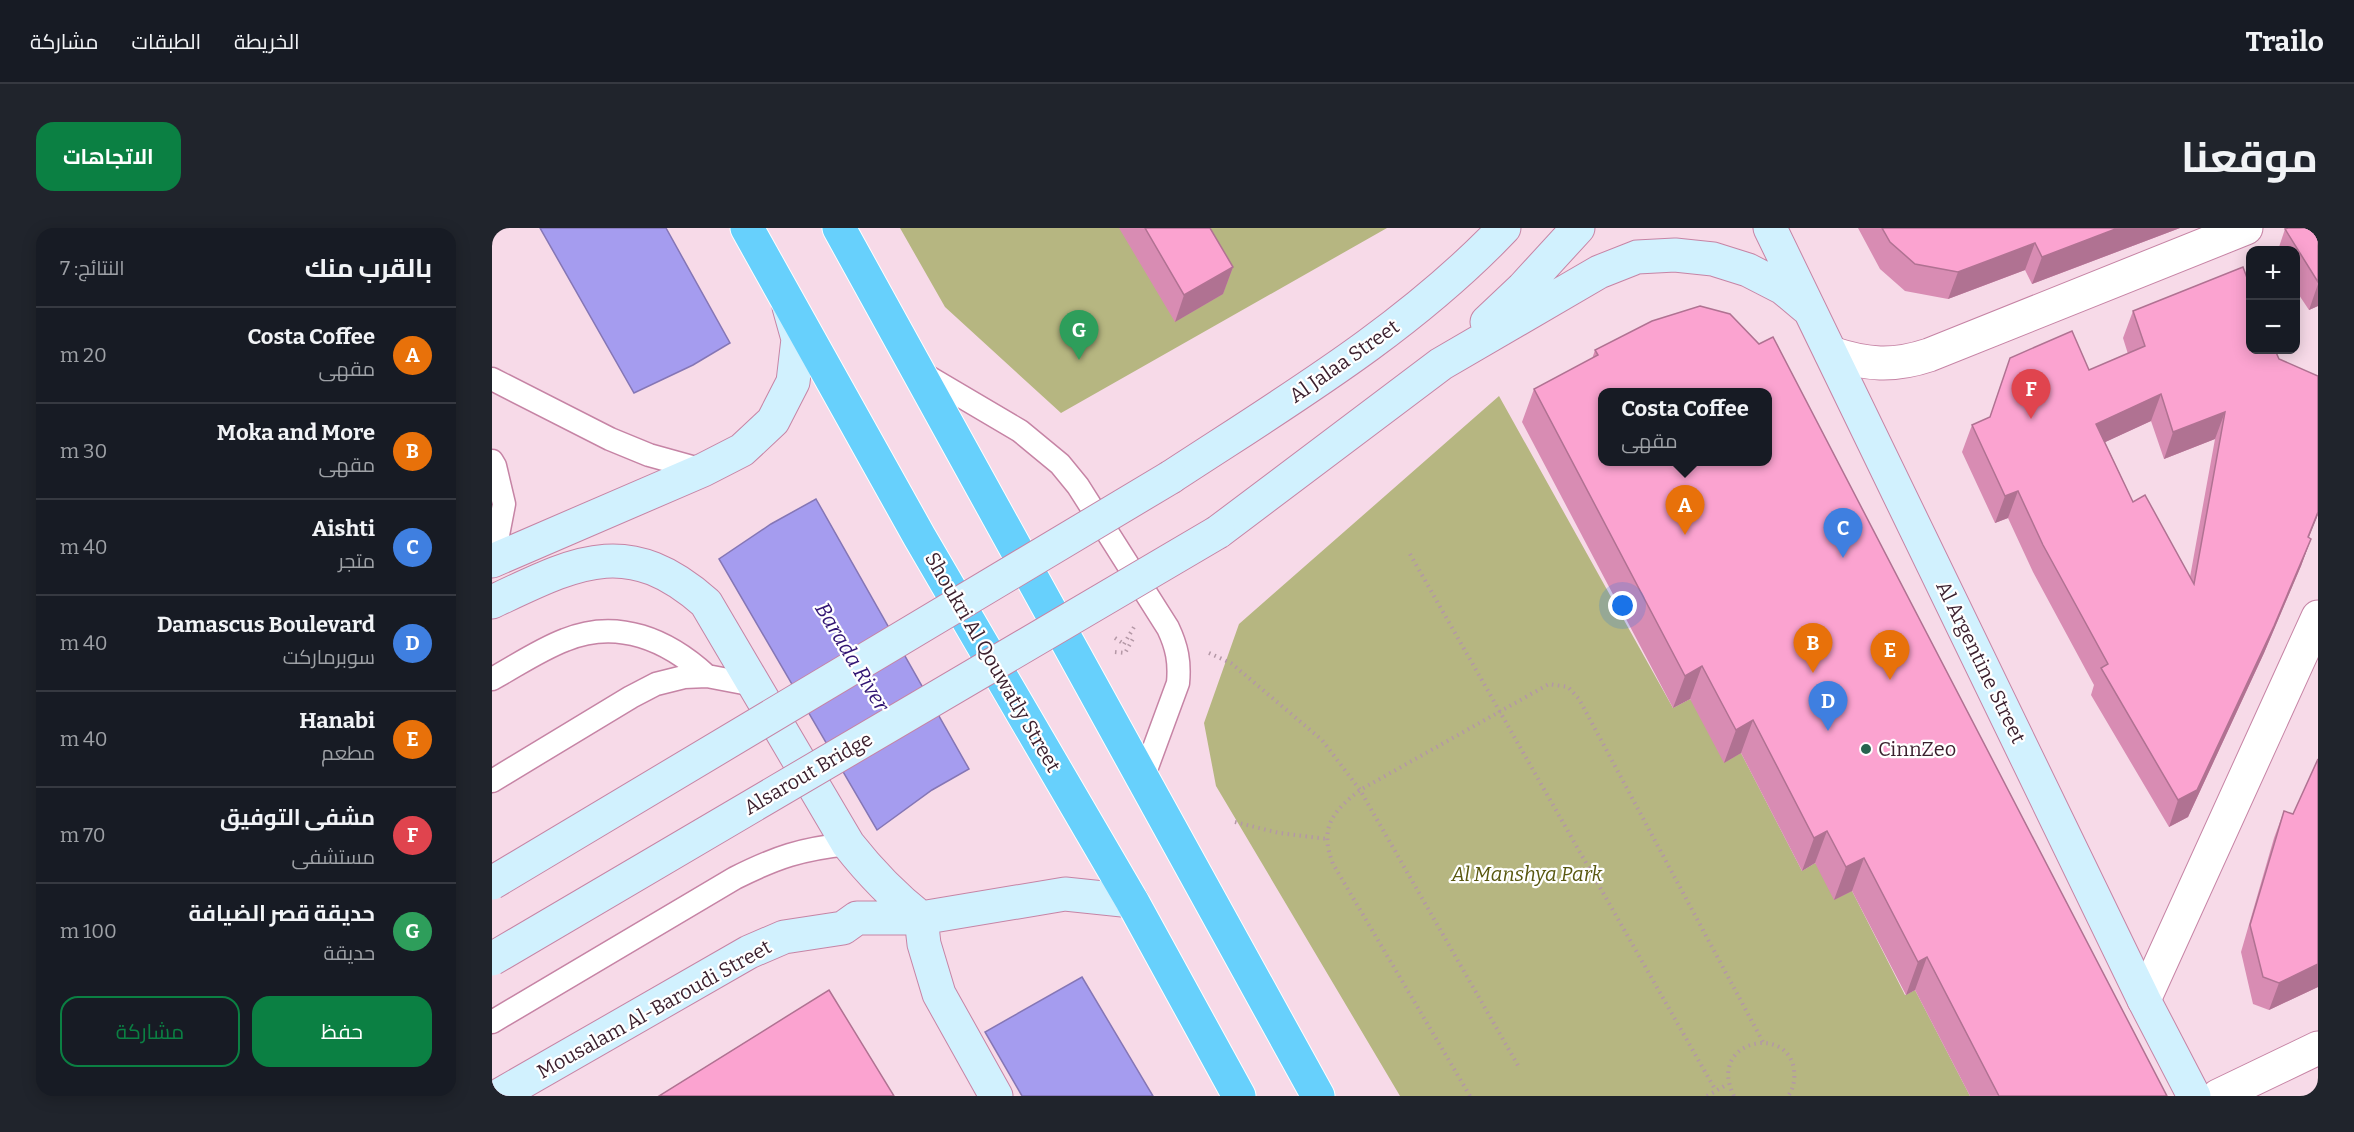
<!DOCTYPE html>
<html lang="ar">
<head>
<meta charset="utf-8">
<style>
  :root { --surface:#171b24; --page:#20242c; --text:#f1f3f6; --muted:#9ea1a6; --line:#363941; --accent:#0b8043 }
  body { margin:0; font-family:Bitter,Cairo,serif; background:var(--page); color:var(--text); direction:rtl }
  .controls { position:absolute; right:18px; top:18px; display:grid; overflow:hidden; border-radius:12px; box-shadow:0 3px 15px #0003 }
  .controls button { width:54px; height:54px; display:grid; place-items:center; padding:0; border:0; border-bottom:2px solid var(--line); background:var(--surface); color:var(--text); font:30px sans-serif }
  .you { position:absolute; left:1131px; top:378px; width:21px; height:21px; margin:-15px; border:4px solid #fff; border-radius:50%; background:#1a73e8; box-shadow:0 0 0 9px #1a73e833 }
  .badge { display:grid; place-items:center; width:39px; height:39px; border-radius:50%; background:var(--accent); color:#fff; font-size:20px; font-weight:700 }
  .pin { position:absolute; translate:-50% -50px; filter:drop-shadow(0 2px 3px #0008) }
  .pin::after { content:''; position:absolute; top:32px; width:21px; height:18px; background:inherit; clip-path:polygon(0 0,100% 0,50% 100%) }
  .popup { position:absolute; left:1106px; top:160px; width:174px; height:78px; box-sizing:border-box; display:grid; place-content:center; border-radius:12px; background:var(--surface); filter:drop-shadow(0 2px 4px #0005); font-size:20px; white-space:nowrap; color:var(--muted) }
  .popup b { font-size:22px; color:var(--text) }
  .popup::after { content:''; position:absolute; left:50%; top:100%; margin-left:-12px; border:12px solid transparent; border-top-color:var(--surface) }
  .list { margin:0; padding:0; list-style:none }
  h2 { display:flex; justify-content:space-between; align-items:center; height:78px; margin:0; padding:0 24px; font-size:26px }
  h2 small { font-size:20px; font-weight:400; color:var(--muted) }
  .list li { display:grid; grid-template-columns:39px 1fr auto; gap:18px; align-items:center; box-sizing:border-box; height:96px; padding:0 24px; border-top:2px solid var(--line) }
  .list b { display:block; font-size:22px; white-space:nowrap }
  .list p { margin:0; font-size:20px; white-space:nowrap; color:var(--muted) }
  .list em { font-size:20px; font-style:normal; color:var(--muted) }
  .actions { display:flex; gap:12px; padding:18px 24px }
  .actions a { flex:1; padding:14px 0; border:2px solid var(--accent); border-radius:18px; text-align:center; font-size:21px; color:var(--accent) }
  .actions .main { background:var(--accent); color:#fff }
  .map { position:relative; flex:none; width:1826px; height:868px; overflow:hidden; direction:ltr; border-radius:18px }
  header { display:flex; align-items:center; gap:36px; box-sizing:border-box; height:84px; padding:0 30px; background:var(--surface); border-bottom:2px solid var(--line) }
  header strong { font-size:28px }
  nav { display:flex; gap:33px; margin-inline-start:auto; font-size:21px }
  .intro { display:flex; align-items:center; justify-content:space-between; box-sizing:border-box; height:144px; padding:0 36px }
  h1 { margin:0; font-size:42px }
  .button { padding:15px 27px; border-radius:18px; background:var(--accent); color:#fff; font-size:21px; font-weight:700 }
  main { display:flex; gap:36px; padding:0 36px }
  aside { flex:1; background:var(--surface); border-radius:18px; box-shadow:0 3px 15px #0003 }
  .map>svg:first-child { display:block }
  .green { fill:#b6b681 }
  .water { fill:#a59cef; stroke:#8576b5; stroke-width:1.5 }
  .lines { fill:none; stroke-linecap:round; stroke-linejoin:round }
  .lane-casing { stroke:#c684a5; stroke-width:25 }
  .street-casing { stroke:#c684a5; stroke-width:35 }
  .secondary-casing { stroke:#c684a5; stroke-width:35 }
  .highway-casing { stroke:#fff; stroke-width:35 }
  .path { stroke:#b498a6; stroke-width:4; stroke-dasharray:1.5 4.5; stroke-linecap:butt }
  .lane { stroke:#fff; stroke-width:22 }
  .street { stroke:#fff; stroke-width:33 }
  .secondary { stroke:#d1f1fe; stroke-width:33 }
  .highway { stroke:#67d0fc; stroke-width:33 }
  .secondary-bridge-casing { stroke:#c684a5; stroke-width:35; stroke-linecap:butt }
  .path-bridge { stroke:#b498a6; stroke-width:4; stroke-dasharray:1.5 4.5; stroke-linecap:butt }
  .secondary-bridge { stroke:#d1f1fe; stroke-width:33 }
  .wall { fill:#d88cb3; fill-rule:evenodd }
  .shaded-wall { fill:#b07292 }
  .building { fill:#fba3d0; stroke:#b07292; stroke-width:1.5; fill-rule:evenodd }
  .poi-dot { fill:#27644f; stroke:#fff; stroke-width:2 }
  .labels { text-anchor:middle; stroke-width:4.5; stroke-linejoin:round; paint-order:stroke }
  .street-label { font-size:20px; fill:#3a1f2d; stroke:#fff }
  .poi-label { font-size:20px; fill:#3a1f2d; stroke:#fff; text-anchor:start }
  .park-label { font-size:20px; font-style:italic; fill:#595810; stroke:#fff }
  .water-label { font-size:21px; font-style:italic; fill:#311473; stroke:#fff }
</style>
</head>
<body>
<header>
<strong>Trailo</strong>
<nav><a>الخريطة</a><a>الطبقات</a><a>مشاركة</a></nav>
</header>
<div class="intro"><h1>موقعنا</h1><a class="button">الاتجاهات</a></div>
<main>
<div class="map">
<svg width="1826" height="868" viewBox="0 0 1826 868">
  <rect width="100%" height="100%" fill="#f7dae8"/>
  <!-- green -->
  <path class="green" d="M 408,0 L 895,0 L 569,185 L 453,79 Z
    M 1007,168 L 1181,480 L 1198,471 L 1249,525 L 1310,643 L 1323,635 L 1360,663 L 1413,767 L 1423,762 L 1478,868 L 908,868 L 724,558 L 712,495 L 747,396 Z"/>
  <!-- water -->
  <path class="water" d="M 48,0 L 174,0 L 238,115 L 201,137 L 142,165 Z
    M 324,271 L 477,541 L 440,562 L 385,602 L 227,331 L 279,296 Z
    M 590,749 L 661,868 L 530,868 L 493,804 Z"/>
  <g class="lines">
    <!-- lane casing -->
    <g class="lane-casing">
      <path id="lane" d="M 428,144 L 528,203 L 568,236 L 586,258 L 676,400 C 685,419 688,434 686,455 L 651,550
        M 0,151 L 118,211 L 157,227 L 211,242
        M 0,233 L 3,238 L 12,276 L 1,333
        M 0,451 C 24,438 47,422 73,412 C 126,390 176,412 215,448
        M 0,553 L 139,469 L 164,456 L 192,449 L 215,448 L 262,457
        M 0,794 L 243,650 C 285,629 309,621 356,616"/>
    </g>
    <!-- street casing -->
    <g class="street-casing">
      <path id="street" d="M 1339,125 C 1375,137 1401,139 1437,127 L 1754,0
        M 1652,772 L 1826,389
        M 1726,868 L 1826,820"/>
    </g>
    <!-- secondary casing -->
    <g class="secondary-casing">
      <path id="secondary" d="M 1278,0 L 1652,772 L 1702,868
        M 995,94 L 1031,60 L 1086,0
        M 679,249 C 795,173 916,101 1012,0
        M 726,304 L 949,136 L 1107,44 L 1145,29 L 1183,27 L 1221,31 L 1256,42 L 1291,60 L 1315,80
        M 0,333 L 211,242 L 250,222 L 281,193 L 301,154 L 306,111 L 297,79
        M 0,374 C 83,335 135,305 214,375 L 356,616 C 378,644 401,668 429,690 L 432,716 L 447,766 L 504,868
        M 6,868 L 257,724 L 292,709 L 351,700 L 365,690 L 429,690 L 573,666 L 640,673"/>
    </g>
    <!-- highway casing -->
    <g class="highway-casing">
      <path id="highway" d="M 255,0 L 427,308 L 640,673 L 747,868
        M 347,0 L 826,868"/>
    </g>
    <!-- path -->
    <path class="path" d="M 918,326 L 1224,863
      M 623,410 L 632,416
      M 623,424 L 633,425 L 642,409
      M 717,425 L 739,435 L 830,512 L 868,562 L 1028,841
      M 743,594 L 787,605 L 835,611
      M 978,868 L 841,636 C 827,600 840,584 868,562 L 1057,456 L 1076,459 L 1087,471 L 1271,814
      M 1215,868 L 1236,856
      M 1242,868 C 1214,813 1296,795 1302,842 C 1303,851 1302,860 1296,868"/>
    <!-- lane -->
    <use href="#lane" class="lane"/>
    <!-- street -->
    <use href="#street" class="street"/>
    <!-- secondary -->
    <use href="#secondary" class="secondary"/>
    <!-- highway -->
    <use href="#highway" class="highway"/>
    <!-- secondary-bridge casing -->
    <g class="secondary-bridge-casing">
      <path id="secondary-bridge" d="M 0,655 L 679,249
        M 0,731 L 726,304"/>
    </g>
    <!-- path-bridge -->
    <path class="path-bridge" d="M 632,416 L 642,399"/>
    <!-- secondary-bridge -->
    <use href="#secondary-bridge" class="secondary-bridge"/>
  </g>
  <!-- wall -->
  <path class="wall" d="M 627,0 L 718,0 L 741,39 L 731,66 L 683,94 Z
    M 1366,0 L 1688,0 L 1540,56 L 1533,42 L 1456,71 L 1413,63 L 1388,41 Z
    M 1826,0 L 1826,78 L 1817,82 L 1803,61 L 1803,22 L 1786,22 L 1793,1 Z
    M 1751,39 L 1817,310 L 1819,311 L 1809,338 L 1772,425 L 1696,589 L 1677,599 L 1599,467 L 1602,457 L 1541,344 L 1516,290 L 1503,295 L 1470,224 L 1480,197 L 1498,189 L 1518,130 L 1597,142 L 1636,126 L 1631,110 L 1641,83 ZM 1659,193 L 1672,231 L 1723,211 L 1698,349 L 1641,274 L 1613,214 Z
    M 1103,122 L 1675,868 L 1478,868 L 1423,762 L 1414,767 L 1360,663 L 1342,672 L 1323,635 L 1310,643 L 1249,525 L 1232,535 L 1198,471 L 1181,480 L 1030,194 L 1042,161 L 1100,131 Z
    M 1792,583 L 1826,759 L 1777,782 L 1761,776 L 1749,724 L 1782,610 Z"/>
  <!-- shaded-wall -->
  <path class="shaded-wall" d="M 1626,0 L 1688,0 L 1540,56 L 1550,29 Z
    M 1543,15 L 1533,42 L 1456,71 L 1466,44 Z
    M 741,39 L 731,66 L 683,94 L 692,67 Z
    M 1826,56 L 1826,78 L 1817,82 Z
    M 1669,166 L 1659,193 L 1594,223 L 1604,196 Z
    M 1733,184 L 1723,211 L 1672,231 L 1681,204 Z
    M 1526,263 L 1516,290 L 1503,295 L 1513,268 Z
    M 1826,284 L 1826,287 L 1806,336 L 1816,309 Z
    M 1819,311 L 1809,338 L 1772,425 L 1696,589 L 1677,599 L 1686,572 Z
    M 1210,438 L 1198,471 L 1181,480 L 1193,448 Z
    M 1261,492 L 1249,525 L 1232,535 L 1244,502 Z
    M 1335,603 L 1323,635 L 1310,643 L 1322,610 Z
    M 1372,630 L 1360,663 L 1342,672 L 1354,639 Z
    M 1435,729 L 1423,762 L 1414,767 L 1426,734 Z
    M 1826,736 L 1826,759 L 1777,782 L 1787,755 Z"/>
  <!-- building -->
  <path class="building" d="M 653,0 L 718,0 L 741,39 L 692,67 Z
    M 1390,0 L 1626,0 L 1550,29 L 1543,15 L 1466,44 L 1423,36 L 1398,14 Z
    M 1796,0 L 1826,0 L 1826,54 L 1793,1 Z
    M 1751,39 L 1758,58 L 1758,122 L 1783,122 L 1787,131 L 1826,148 L 1826,284 L 1816,309 L 1819,311 L 1782,398 L 1705,562 L 1686,572 L 1609,440 L 1616,436 L 1551,317 L 1526,263 L 1513,268 L 1480,197 L 1498,189 L 1518,130 L 1580,103 L 1597,142 L 1653,118 L 1641,83 ZM 1669,166 L 1681,204 L 1733,184 L 1702,356 L 1653,267 L 1641,274 L 1604,196 Z
    M 1208,78 L 1238,86 L 1267,116 L 1281,109 L 1675,868 L 1507,868 L 1435,729 L 1426,734 L 1372,630 L 1354,639 L 1335,603 L 1322,610 L 1261,492 L 1244,502 L 1210,438 L 1193,448 L 1042,161 L 1106,127 L 1103,122 L 1160,93 ZM 1110,165 L 1275,165 L 1275,234 L 1110,234 Z
    M 1826,531 L 1826,736 L 1787,755 L 1771,749 L 1758,697 L 1792,583 L 1801,586 Z
    M 337,762 L 402,868 L 167,868 Z"/>
  <!-- markers -->
  <circle class="poi-dot" cx="1374" cy="521" r="6"/>
  <g class="labels">
    <!-- street labels -->
    <g class="street-label">
      <text transform="translate(852 133) rotate(-35)" y="7">Al Jalaa Street</text>
      <text transform="translate(501 434) rotate(60)" y="7">Shoukri Al Qouwatly Street</text>
      <text transform="translate(1489 434) rotate(64)" y="7">Al Argentine Street</text>
      <text transform="translate(316 545) rotate(-30)" y="7">Alsarout Bridge</text>
      <text transform="translate(162 781) rotate(-29)" y="7">Mousalam Al-Baroudi Street</text>
    </g>
    <!-- poi labels -->
    <g class="poi-label">
      <text x="1386" y="528">CinnZeo</text>
    </g>
    <!-- park labels -->
    <g class="park-label">
      <text x="1035" y="653">Al Manshya Park</text>
    </g>
    <!-- water labels -->
    <g class="water-label">
      <text transform="translate(360 429) rotate(59)" y="7">Barada River</text>
    </g>
  </g>
</svg>
<div class="controls">
<button>+</button>
<button>−</button>
</div>
<div class="you"></div>
<div class="pin badge" style="left:1193px;top:307px;background:#e8710a">A</div>
<div class="popup"><b>Costa Coffee</b>مقهى</div>
<div class="pin badge" style="left:1321px;top:445px;background:#e8710a">B</div>
<div class="pin badge" style="left:1351px;top:330px;background:#3f7fe0">C</div>
<div class="pin badge" style="left:1336px;top:503px;background:#3f7fe0">D</div>
<div class="pin badge" style="left:1398px;top:452px;background:#e8710a">E</div>
<div class="pin badge" style="left:1539px;top:191px;background:#e0444e">F</div>
<div class="pin badge" style="left:587px;top:132px;background:#2e9e5b">G</div>
</div>
<aside>
<h2>بالقرب منك<small>النتائج: 7</small></h2>
<ul class="list">
<li><span class="badge" style="background:#e8710a">A</span><div><b>Costa Coffee</b><p>مقهى</p></div><em>20 m</em></li>
<li><span class="badge" style="background:#e8710a">B</span><div><b>Moka and More</b><p>مقهى</p></div><em>30 m</em></li>
<li><span class="badge" style="background:#3f7fe0">C</span><div><b>Aishti</b><p>متجر</p></div><em>40 m</em></li>
<li><span class="badge" style="background:#3f7fe0">D</span><div><b>Damascus Boulevard</b><p>سوبرماركت</p></div><em>40 m</em></li>
<li><span class="badge" style="background:#e8710a">E</span><div><b>Hanabi</b><p>مطعم</p></div><em>40 m</em></li>
<li><span class="badge" style="background:#e0444e">F</span><div><b>مشفى التوفيق</b><p>مستشفى</p></div><em>70 m</em></li>
<li><span class="badge" style="background:#2e9e5b">G</span><div><b>حديقة قصر الضيافة</b><p>حديقة</p></div><em>100 m</em></li>
</ul>
<div class="actions"><a class="main">حفظ</a><a>مشاركة</a></div>
</aside>
</main>
</body>
</html>
